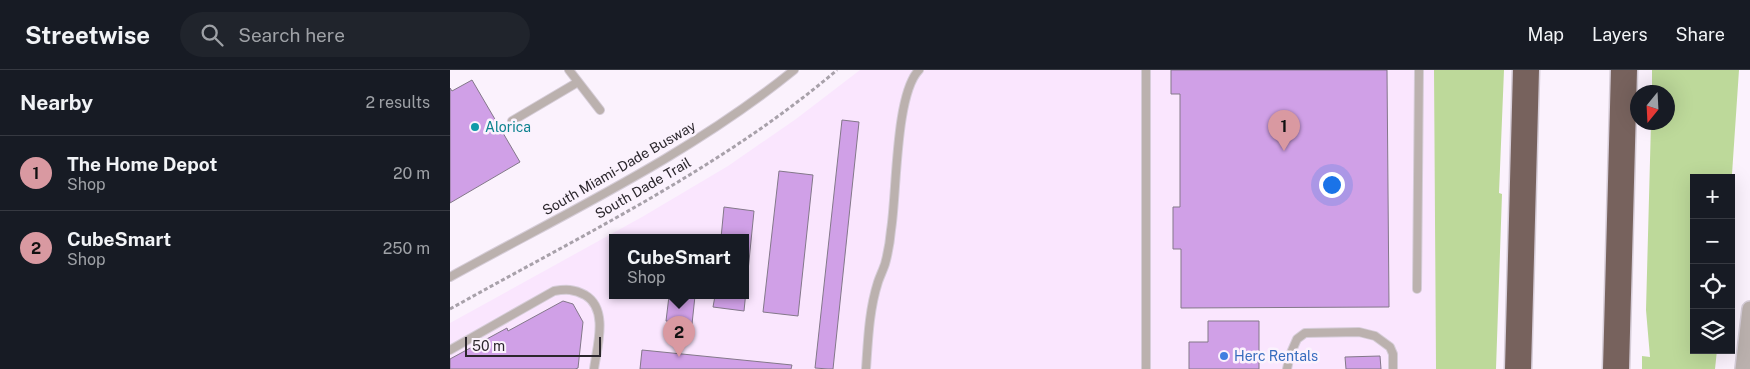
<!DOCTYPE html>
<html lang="en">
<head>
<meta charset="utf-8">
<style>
  :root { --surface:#171b24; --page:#20242c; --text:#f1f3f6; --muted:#9ea1a6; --line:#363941; --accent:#d999a1 }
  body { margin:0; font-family:"Public Sans",sans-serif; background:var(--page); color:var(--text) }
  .controls { position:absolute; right:15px; bottom:15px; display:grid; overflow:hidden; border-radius:0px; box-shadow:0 5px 20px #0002 }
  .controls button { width:45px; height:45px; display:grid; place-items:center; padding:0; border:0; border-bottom:1px solid var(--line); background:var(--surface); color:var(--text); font:25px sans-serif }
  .compass { position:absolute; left:1180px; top:15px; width:45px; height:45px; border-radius:50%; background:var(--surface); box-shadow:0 5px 20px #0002; rotate:198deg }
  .scale { position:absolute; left:15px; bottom:12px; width:136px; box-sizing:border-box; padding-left:5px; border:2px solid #2c272d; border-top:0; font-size:14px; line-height:18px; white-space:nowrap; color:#2c272d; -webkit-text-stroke:4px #fbf2fd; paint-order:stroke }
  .you { position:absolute; left:881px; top:114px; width:18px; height:18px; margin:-12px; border:4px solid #fff; border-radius:50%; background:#1a73e8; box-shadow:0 0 0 8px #1a73e833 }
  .badge { display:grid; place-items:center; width:32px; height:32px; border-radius:50%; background:var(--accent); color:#111; font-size:16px; font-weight:700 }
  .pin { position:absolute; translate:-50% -41px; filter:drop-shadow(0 1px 2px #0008) }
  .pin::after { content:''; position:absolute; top:26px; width:18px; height:15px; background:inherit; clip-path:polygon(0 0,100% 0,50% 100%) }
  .popup { position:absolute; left:159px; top:164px; width:140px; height:65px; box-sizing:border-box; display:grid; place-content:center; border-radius:0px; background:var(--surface); filter:drop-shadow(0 1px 4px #0005); font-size:16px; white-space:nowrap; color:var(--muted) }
  .popup b { font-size:19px; color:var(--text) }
  .popup::after { content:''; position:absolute; left:50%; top:100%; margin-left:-10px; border:10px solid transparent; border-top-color:var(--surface) }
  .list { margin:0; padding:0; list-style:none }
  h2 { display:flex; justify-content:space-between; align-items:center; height:65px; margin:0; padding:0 20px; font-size:21px }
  h2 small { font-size:16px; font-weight:400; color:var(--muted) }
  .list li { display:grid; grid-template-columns:32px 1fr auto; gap:15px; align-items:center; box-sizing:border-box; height:75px; padding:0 20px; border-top:1px solid var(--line) }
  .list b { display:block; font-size:19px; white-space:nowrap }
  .list p { margin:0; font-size:16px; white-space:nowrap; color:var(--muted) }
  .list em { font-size:16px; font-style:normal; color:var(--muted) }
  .icon { flex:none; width:28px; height:28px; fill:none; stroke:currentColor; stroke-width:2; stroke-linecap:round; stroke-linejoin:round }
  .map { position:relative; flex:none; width:1300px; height:299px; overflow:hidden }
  header { display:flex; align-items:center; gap:30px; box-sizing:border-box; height:70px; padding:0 25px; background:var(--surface); border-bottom:1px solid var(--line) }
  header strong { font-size:24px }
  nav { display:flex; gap:28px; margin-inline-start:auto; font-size:18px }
  .search { width:350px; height:45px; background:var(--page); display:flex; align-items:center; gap:12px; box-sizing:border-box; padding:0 18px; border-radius:28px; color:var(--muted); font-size:19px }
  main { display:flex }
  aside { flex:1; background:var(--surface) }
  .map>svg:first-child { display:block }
  .built { fill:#fae6fe; fill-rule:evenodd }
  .green { fill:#bdd99a }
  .building { fill:#d0a0e7; stroke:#837889 }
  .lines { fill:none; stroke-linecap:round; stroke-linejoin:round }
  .lane-casing { stroke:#d6cdd8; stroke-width:10 }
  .street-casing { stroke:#d6cdd8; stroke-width:18 }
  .highway-casing { stroke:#d6cdd8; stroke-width:29 }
  .path { stroke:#a8a1aa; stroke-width:3; stroke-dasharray:4 2.5; stroke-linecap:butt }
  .lane { stroke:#bbb1ae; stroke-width:8 }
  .street { stroke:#bbb1ae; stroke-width:15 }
  .highway { stroke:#77625d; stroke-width:26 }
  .culture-dot { fill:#0f9aa8; stroke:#fbf2fd; stroke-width:2 }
  .shop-dot { fill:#3f7fe0; stroke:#fbf2fd; stroke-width:2 }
  .labels { text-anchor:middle; stroke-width:5; stroke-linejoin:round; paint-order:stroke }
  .culture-label { font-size:14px; fill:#0d838f; stroke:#fbf2fd; text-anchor:start }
  .street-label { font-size:14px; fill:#2c272d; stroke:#fbf2fd }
  .shop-label { font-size:14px; fill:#366cbe; stroke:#fbf2fd; text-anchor:start }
</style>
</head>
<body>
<header>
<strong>Streetwise</strong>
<div class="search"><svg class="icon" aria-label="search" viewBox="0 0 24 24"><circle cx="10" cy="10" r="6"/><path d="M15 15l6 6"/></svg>Search here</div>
<nav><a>Map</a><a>Layers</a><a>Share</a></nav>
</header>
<main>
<aside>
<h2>Nearby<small>2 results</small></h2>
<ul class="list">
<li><span class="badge">1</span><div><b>The Home Depot</b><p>Shop</p></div><em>20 m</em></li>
<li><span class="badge">2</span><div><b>CubeSmart</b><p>Shop</p></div><em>250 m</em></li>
</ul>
</aside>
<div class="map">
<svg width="1300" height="299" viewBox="0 0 1300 299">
  <rect width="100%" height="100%" fill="#fbf2fd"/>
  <!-- built -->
  <path class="built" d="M 410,0 L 984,0 L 986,299 L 0,299 L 0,253 L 192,147 L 278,96 L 346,49 ZM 163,168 L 295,168 L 295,226 L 163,226 Z"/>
  <!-- green -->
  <path class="green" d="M 984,0 L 1054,0 L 1049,123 L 1052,124 L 1046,299 L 986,299 Z
    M 1202,0 L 1289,0 L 1281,119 L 1281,108 L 1244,108 L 1244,280 L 1267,280 L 1265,299 L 1192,299 L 1192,286 L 1200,287 L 1196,240 L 1201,53 L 1218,52 L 1218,22 L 1202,22 Z"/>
  <!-- building -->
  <path class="building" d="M 721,0 L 937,0 L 939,237 L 731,238 L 731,179 L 723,179 L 723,137 L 730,137 L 730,24 L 721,24 Z
    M 22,10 L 70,92 L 0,133 L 0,18 L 2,21 Z
    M 392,50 L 409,52 L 383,299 L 378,299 L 365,298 Z
    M 329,101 L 363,105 L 348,246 L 313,242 Z
    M 274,137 L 304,141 L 294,241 L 263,237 L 265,226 L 295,226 L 295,168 L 271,168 Z
    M 219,226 L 245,226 L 242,254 L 216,251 Z
    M 113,231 L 123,234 L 133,252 L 128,298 L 125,299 L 0,299 L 0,289 L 57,258 L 58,261 Z
    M 758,251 L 809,251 L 809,299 L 739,299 L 739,272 L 758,272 Z
    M 192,280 L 342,295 L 341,299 L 190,299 Z
    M 930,286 L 931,299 L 896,299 L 895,287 Z"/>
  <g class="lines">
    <!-- lane casing -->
    <g class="lane-casing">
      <path id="lane" d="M 119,0 L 150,40
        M 696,0 L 696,299
        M 62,51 L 128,12
        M 0,207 C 116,143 241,84 344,0
        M 967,219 L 969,0
        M 0,280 L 104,221 C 116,219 124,219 135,225 C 159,239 147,277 144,299
        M 416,299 C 418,270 419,240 428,212 C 430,206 433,200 435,194 C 438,183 440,172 441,160 C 447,124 445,24 469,0
        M 837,299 L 840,285 L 847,269 L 855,263 L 909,262 L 925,266 L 940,277 L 943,284 L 943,299"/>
    </g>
    <!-- street casing -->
    <g class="street-casing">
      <path id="street" d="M 1293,299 L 1300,239"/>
    </g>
    <!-- highway casing -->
    <g class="highway-casing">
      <path id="highway" d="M 1068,299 L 1076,0
        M 1166,299 L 1174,0"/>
    </g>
    <!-- path -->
    <path class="path" d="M 0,239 C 132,165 272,98 387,0"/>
    <!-- lane -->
    <use href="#lane" class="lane"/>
    <!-- street -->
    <use href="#street" class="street"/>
    <!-- highway -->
    <use href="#highway" class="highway"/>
  </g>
  <!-- markers -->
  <circle class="culture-dot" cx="25" cy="57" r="5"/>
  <circle class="shop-dot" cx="774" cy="286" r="5"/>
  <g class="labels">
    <!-- culture labels -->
    <g class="culture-label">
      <text x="35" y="62">Alorica</text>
    </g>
    <!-- street labels -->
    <g class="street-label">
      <text transform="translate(169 98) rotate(-30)" y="5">South Miami-Dade Busway</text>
      <text transform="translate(193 118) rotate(-30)" y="5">South Dade Trail</text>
    </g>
    <!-- shop labels -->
    <g class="shop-label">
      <text x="784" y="291">Herc Rentals</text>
    </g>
  </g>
</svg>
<div class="controls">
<button>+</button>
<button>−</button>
<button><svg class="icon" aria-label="locate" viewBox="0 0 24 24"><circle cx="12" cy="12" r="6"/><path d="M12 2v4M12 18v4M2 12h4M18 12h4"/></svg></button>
<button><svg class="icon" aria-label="layers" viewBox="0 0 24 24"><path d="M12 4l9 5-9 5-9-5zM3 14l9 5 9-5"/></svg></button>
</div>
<svg class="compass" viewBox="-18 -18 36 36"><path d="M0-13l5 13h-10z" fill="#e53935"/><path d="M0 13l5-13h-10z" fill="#9ea1a6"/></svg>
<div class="scale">50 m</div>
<div class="you"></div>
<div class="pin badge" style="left:834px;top:81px">1</div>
<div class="pin badge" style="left:229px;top:287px">2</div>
<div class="popup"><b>CubeSmart</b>Shop</div>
</div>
</main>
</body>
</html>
